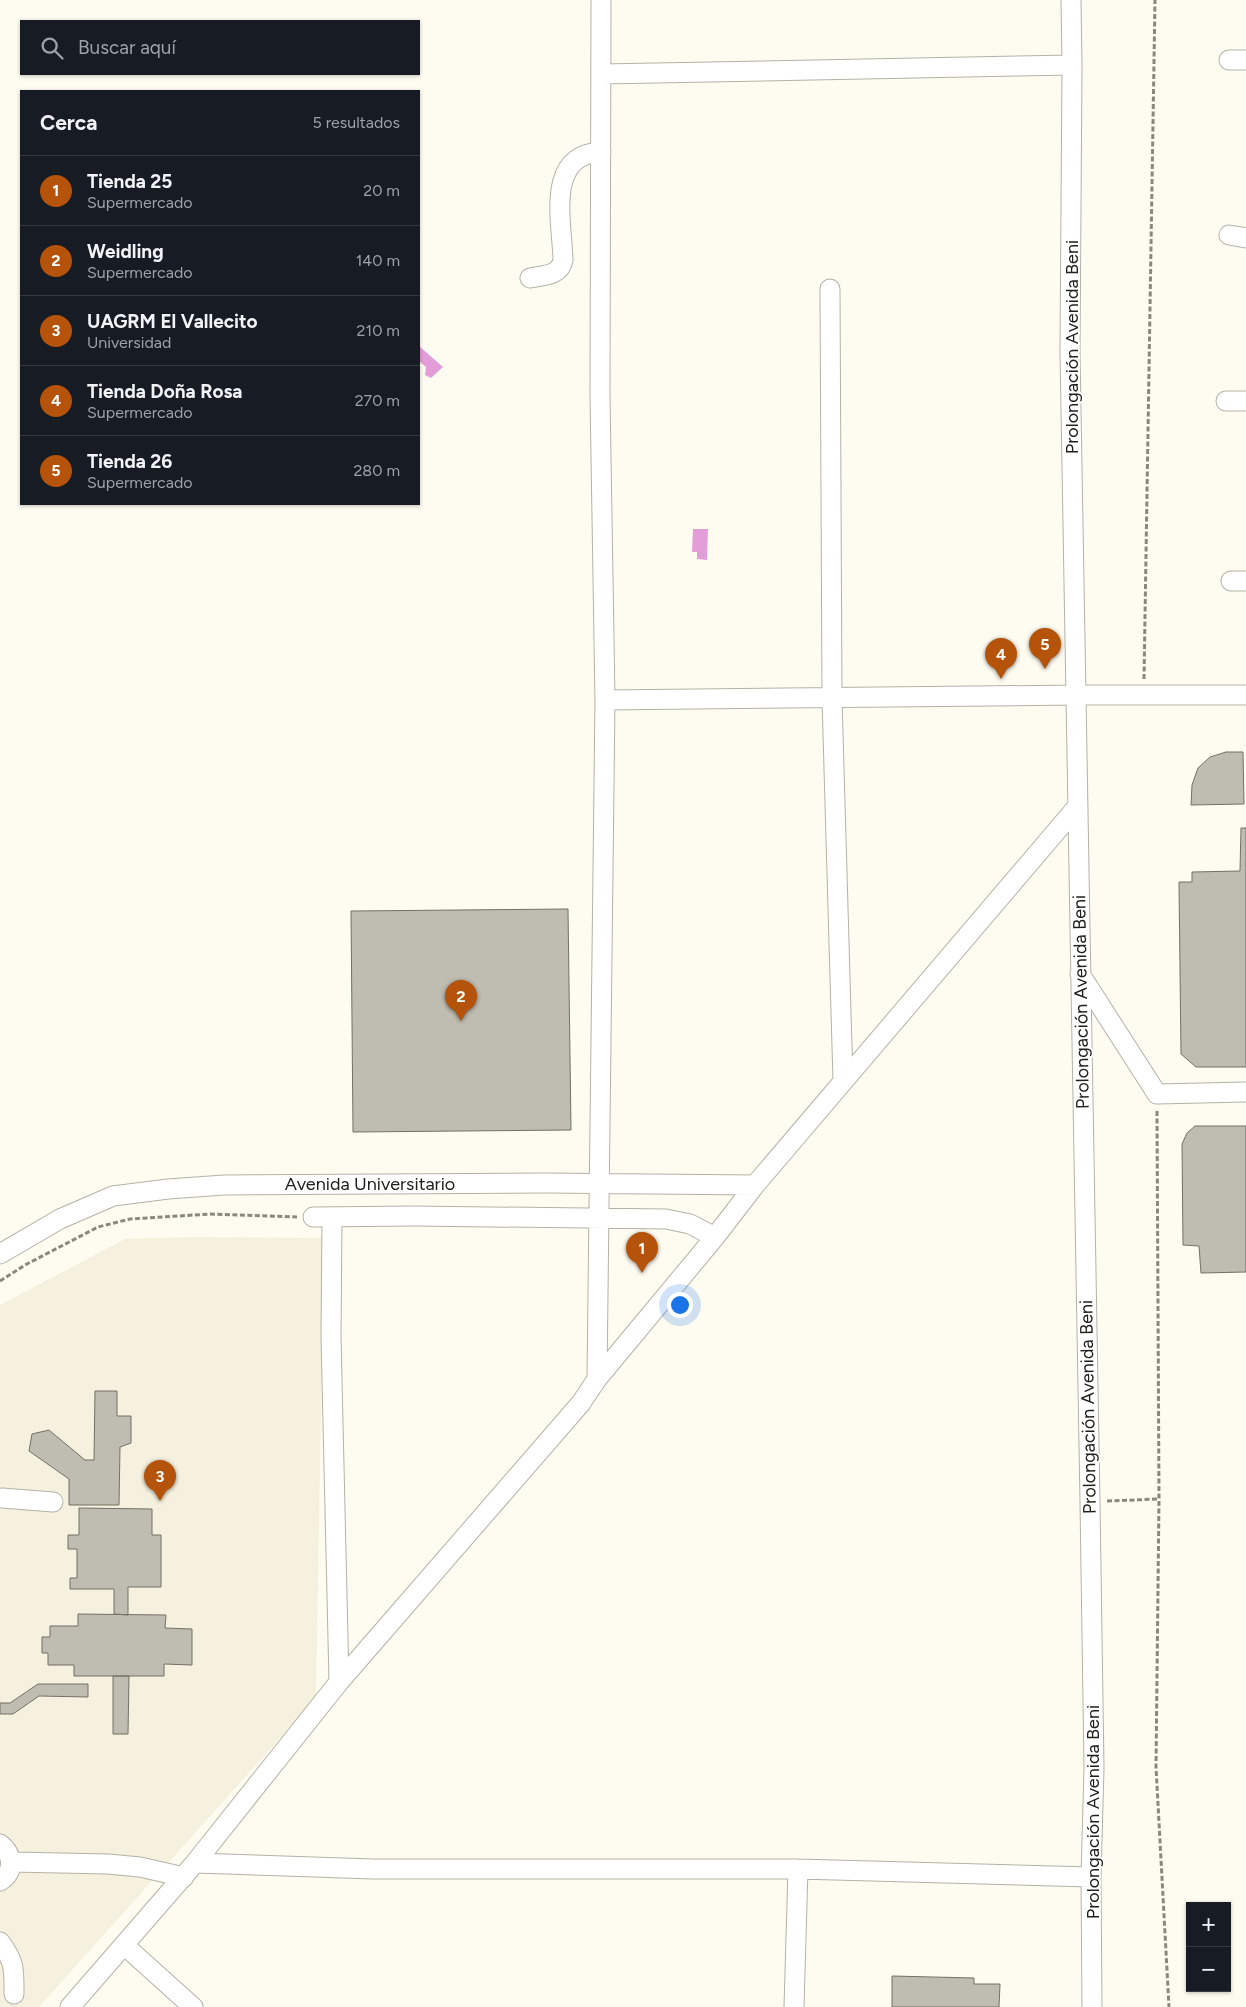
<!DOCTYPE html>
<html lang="es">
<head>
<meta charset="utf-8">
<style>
  :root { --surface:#171b24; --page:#20242c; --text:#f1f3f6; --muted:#9ea1a6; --line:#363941; --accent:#b45309 }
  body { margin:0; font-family:Figtree,sans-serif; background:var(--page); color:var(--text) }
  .controls { position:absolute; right:15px; bottom:15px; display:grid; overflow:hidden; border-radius:0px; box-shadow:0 1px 4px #0004 }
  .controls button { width:45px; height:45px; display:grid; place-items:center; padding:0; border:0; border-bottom:1px solid var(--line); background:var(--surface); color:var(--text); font:25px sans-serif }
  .you { position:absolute; left:679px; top:1304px; width:18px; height:18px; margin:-12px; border:4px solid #fff; border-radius:50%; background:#1a73e8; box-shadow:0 0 0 8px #1a73e833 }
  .badge { display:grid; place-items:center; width:32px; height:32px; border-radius:50%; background:var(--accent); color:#fff; font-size:16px; font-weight:700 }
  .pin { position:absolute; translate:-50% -41px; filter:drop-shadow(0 1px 2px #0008) }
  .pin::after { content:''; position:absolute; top:26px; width:18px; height:15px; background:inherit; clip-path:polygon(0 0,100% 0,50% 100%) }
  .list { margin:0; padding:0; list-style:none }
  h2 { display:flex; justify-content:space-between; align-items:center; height:65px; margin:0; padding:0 20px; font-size:21px }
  h2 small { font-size:16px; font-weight:400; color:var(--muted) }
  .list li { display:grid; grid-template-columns:32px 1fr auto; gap:15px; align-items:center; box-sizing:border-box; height:70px; padding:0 20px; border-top:1px solid var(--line) }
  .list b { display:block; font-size:19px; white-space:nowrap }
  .list p { margin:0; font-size:16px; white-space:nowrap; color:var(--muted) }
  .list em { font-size:16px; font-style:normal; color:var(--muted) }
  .icon { flex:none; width:28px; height:28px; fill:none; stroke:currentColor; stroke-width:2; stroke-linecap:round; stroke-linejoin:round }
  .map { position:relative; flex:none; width:1246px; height:2007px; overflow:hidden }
  .search { position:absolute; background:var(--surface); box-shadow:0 1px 4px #0004; left:20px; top:20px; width:400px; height:55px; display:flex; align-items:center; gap:12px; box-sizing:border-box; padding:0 18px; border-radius:0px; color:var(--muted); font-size:19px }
  .panel { position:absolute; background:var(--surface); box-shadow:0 1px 4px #0004; left:20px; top:90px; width:400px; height:415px; border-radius:0px }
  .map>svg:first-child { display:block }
  .built { fill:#f5f1de }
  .water { fill:#e39dd8 }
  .building { fill:#bfbdb1; stroke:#737166 }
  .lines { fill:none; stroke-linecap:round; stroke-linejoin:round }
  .minor-casing { stroke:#b4b2a7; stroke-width:21 }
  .path { stroke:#89887f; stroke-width:3; stroke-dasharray:5 2.5; stroke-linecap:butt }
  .minor { stroke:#fff; stroke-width:19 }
  .labels { text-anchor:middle; stroke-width:4; stroke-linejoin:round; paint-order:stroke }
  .street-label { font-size:18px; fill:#21201b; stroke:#fff }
</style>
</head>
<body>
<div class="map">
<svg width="1246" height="2007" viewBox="0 0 1246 2007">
  <rect width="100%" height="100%" fill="#fefcf0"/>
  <!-- built -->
  <path class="built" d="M 195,1237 L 324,1238 L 316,1698 L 39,2007 L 0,2007 L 0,1305 L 125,1239 Z"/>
  <!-- water -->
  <path class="water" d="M 419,346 L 443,367 L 431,378 L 425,375 L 426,367 L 419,361 Z
    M 693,529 L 708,529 L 707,560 L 697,559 L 697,552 L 692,552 Z"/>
  <!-- building -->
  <path class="building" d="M 1226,752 L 1243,752 L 1244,804 L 1191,805 L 1192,785 L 1198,768 L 1210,757 Z
    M 1241,828 L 1246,828 L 1246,1067 L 1196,1067 L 1181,1054 L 1179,882 L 1192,882 L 1192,872 L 1240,871 Z
    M 568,909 L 571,1130 L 353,1132 L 351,911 Z
    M 1195,1126 L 1246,1126 L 1246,1272 L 1201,1273 L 1199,1246 L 1183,1245 L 1182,1144 L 1187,1133 Z
    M 95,1391 L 117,1391 L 117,1416 L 131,1416 L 131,1443 L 120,1447 L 119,1505 L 69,1505 L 69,1479 L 29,1451 L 32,1434 L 49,1430 L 85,1460 L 94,1460 Z
    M 79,1508 L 152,1509 L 152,1535 L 161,1535 L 161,1587 L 128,1587 L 128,1615 L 114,1614 L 114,1589 L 70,1589 L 70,1578 L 77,1578 L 77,1549 L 68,1549 L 68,1535 L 79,1535 Z
    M 78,1614 L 166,1615 L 165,1628 L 192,1629 L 192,1665 L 164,1664 L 164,1676 L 74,1676 L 74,1665 L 48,1665 L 48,1653 L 42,1653 L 42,1637 L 50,1637 L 50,1626 L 78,1626 Z
    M 113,1676 L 129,1676 L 128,1734 L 113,1734 Z
    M 38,1684 L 88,1684 L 88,1697 L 39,1696 L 13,1714 L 0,1714 L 0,1703 L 10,1703 Z
    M 892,1976 L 974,1978 L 974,1984 L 1000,1984 L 999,2007 L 892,2007 Z"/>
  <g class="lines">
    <!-- minor casing -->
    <g class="minor-casing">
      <path id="minor" d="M 1071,0 L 1072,65 L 1070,352 L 1090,1502 L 1094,1768 L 1091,1877 L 1092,2007
        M 1229,60 L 1246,60
        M 601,74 L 1072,65
        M 1229,235 L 1246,238
        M 530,278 C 544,275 560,276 563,260 C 562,221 545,155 601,152
        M 830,289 L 832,699 L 843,1081
        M 1226,401 L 1246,401
        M 1231,581 L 1246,581
        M 605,700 L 1077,695 L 1246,695
        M 1080,974 L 1157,1094 L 1246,1092
        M 313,1217 L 414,1216 L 666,1219 L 690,1224 L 715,1237
        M 332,1218 L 331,1336 L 339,1682
        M 0,1254 L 60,1219 L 113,1196 L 168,1189 L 224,1185 L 545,1183 L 755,1185
        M 597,1379 L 605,700 L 600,395 L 601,0
        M 2,1498 L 53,1502
        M 0,1844 C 13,1854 15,1872 0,1881
        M 11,1862 L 108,1864 L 140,1867 L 184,1877
        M 195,1863 L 373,1869 L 798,1869 L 1091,1877
        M 0,1942 C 15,1962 14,1969 14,1994
        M 124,1945 L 193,2007
        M 70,2007 L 195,1863 L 339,1682 L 581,1403 L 597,1379 L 715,1237 L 755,1185 L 1077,807
        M 794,2007 L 798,1869"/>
    </g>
    <!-- path -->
    <path class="path" d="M 1144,679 L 1155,0
      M 1157,1111 L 1159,1499 L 1156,1767 L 1169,2007
      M 0,1281 L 25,1265 L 98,1227 L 130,1219 L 210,1214 L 297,1217
      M 1107,1501 L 1159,1499"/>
    <!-- minor -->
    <use href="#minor" class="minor"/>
  </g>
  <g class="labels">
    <!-- street labels -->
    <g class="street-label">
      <text transform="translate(1072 347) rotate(-90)" y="6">Prolongación Avenida Beni</text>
      <text transform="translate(1081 1002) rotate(-91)" y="6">Prolongación Avenida Beni</text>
      <text x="370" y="1190">Avenida Universitario</text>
      <text transform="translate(1088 1407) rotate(-91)" y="6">Prolongación Avenida Beni</text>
      <text transform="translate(1093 1812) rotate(-90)" y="6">Prolongación Avenida Beni</text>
    </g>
  </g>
</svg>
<div class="controls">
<button>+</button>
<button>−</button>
</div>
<div class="you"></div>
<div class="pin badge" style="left:642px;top:1273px">1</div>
<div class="pin badge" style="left:461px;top:1021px">2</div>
<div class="pin badge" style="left:160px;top:1501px">3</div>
<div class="pin badge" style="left:1001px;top:679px">4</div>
<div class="pin badge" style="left:1045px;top:669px">5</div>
<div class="search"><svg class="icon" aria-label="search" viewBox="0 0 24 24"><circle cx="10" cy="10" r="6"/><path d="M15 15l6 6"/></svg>Buscar aquí</div>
<section class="panel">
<h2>Cerca<small>5 resultados</small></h2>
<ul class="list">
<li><span class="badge">1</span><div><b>Tienda 25</b><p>Supermercado</p></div><em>20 m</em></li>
<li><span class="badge">2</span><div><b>Weidling</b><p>Supermercado</p></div><em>140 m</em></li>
<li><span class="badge">3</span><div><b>UAGRM El Vallecito</b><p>Universidad</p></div><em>210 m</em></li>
<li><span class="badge">4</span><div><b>Tienda Doña Rosa</b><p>Supermercado</p></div><em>270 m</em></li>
<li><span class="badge">5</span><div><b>Tienda 26</b><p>Supermercado</p></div><em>280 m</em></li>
</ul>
</section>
</div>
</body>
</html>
